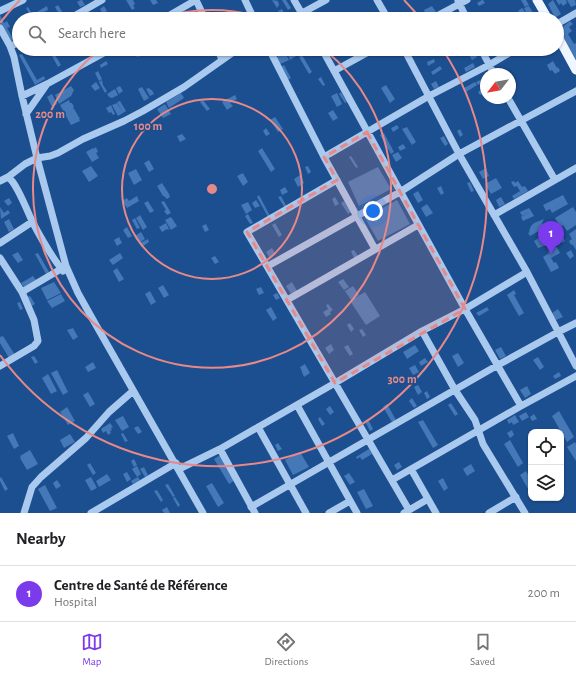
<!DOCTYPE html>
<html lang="en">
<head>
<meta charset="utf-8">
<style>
  :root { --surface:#fff; --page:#f6f6f6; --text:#202124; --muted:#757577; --line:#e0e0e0; --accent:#7c3aed }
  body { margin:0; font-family:"Alegreya Sans",sans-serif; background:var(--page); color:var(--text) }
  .controls { position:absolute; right:12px; bottom:12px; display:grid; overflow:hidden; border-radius:8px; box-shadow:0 1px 3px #0004 }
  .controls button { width:36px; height:36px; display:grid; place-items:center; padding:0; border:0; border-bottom:1px solid var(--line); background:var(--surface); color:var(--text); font:20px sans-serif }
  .compass { position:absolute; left:480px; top:68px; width:36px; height:36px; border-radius:50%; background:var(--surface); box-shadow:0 1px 3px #0004; rotate:239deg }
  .you { position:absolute; left:373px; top:211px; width:14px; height:14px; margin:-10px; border:3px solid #fff; border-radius:50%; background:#1a73e8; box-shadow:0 0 0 6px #1a73e833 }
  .badge { display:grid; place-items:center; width:26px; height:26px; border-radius:50%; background:var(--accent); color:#fff; font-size:13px; font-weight:700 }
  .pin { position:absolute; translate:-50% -33px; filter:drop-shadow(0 1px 2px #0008) }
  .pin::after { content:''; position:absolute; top:21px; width:14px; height:12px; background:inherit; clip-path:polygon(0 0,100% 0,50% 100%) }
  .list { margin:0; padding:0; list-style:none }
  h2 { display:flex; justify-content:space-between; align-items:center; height:52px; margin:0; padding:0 16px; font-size:17px }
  h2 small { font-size:13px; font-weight:400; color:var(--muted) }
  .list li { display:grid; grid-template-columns:26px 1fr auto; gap:12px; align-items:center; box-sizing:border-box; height:56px; padding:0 16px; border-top:1px solid var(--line) }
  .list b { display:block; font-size:15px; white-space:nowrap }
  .list p { margin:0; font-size:13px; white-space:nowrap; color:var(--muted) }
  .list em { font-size:13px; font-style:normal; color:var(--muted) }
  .icon { flex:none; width:22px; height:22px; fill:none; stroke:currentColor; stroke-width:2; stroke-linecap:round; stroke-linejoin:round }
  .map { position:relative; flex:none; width:576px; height:513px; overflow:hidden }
  .search { position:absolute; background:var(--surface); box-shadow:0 1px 3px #0004; left:12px; right:12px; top:12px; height:44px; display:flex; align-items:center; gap:10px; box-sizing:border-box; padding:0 14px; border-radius:22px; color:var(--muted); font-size:15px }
  .sheet { height:108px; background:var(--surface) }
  nav { display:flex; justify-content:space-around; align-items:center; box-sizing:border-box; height:56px; border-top:1px solid var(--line); background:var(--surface); font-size:11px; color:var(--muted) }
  nav a { display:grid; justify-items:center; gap:2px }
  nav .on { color:var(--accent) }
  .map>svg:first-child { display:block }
  .building { fill:#4478b7 }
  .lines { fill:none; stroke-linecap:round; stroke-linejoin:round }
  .minor { stroke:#a9c9ee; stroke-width:7 }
  .major { stroke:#f0f6ff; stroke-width:9 }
  .marked { fill:#e88989; fill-opacity:0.2; stroke:#e88989; stroke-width:3; stroke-dasharray:8 5; stroke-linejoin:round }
  .ring { fill:none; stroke:#e88989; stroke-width:2 }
  .centre { fill:#e88989; stroke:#1b4f8f; stroke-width:2 }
  .ring-label { font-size:12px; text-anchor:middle; font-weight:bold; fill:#e88989; stroke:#1b4f8f; stroke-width:3.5; stroke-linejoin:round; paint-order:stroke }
</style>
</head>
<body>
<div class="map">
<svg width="576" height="513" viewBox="0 0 576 513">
  <rect width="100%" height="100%" fill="#1b4f8f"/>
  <!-- building -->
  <path class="building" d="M 81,0 L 82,0 L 85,5 L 80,7 L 77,2 Z
    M 126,0 L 133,0 L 135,4 L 133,6 L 135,8 L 132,10 Z
    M 150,0 L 156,0 L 158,3 L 153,5 Z
    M 272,0 L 278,1 L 279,5 L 277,8 Z
    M 282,0 L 286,0 L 291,8 L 288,10 Z
    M 482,0 L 483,0 L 485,3 L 479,6 L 477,3 Z
    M 521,0 L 526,0 L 529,5 L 525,7 Z
    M 553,0 L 561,14 L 555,18 L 548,4 Z
    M 556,0 L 566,0 L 567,3 L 563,6 L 561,3 L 559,5 Z
    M 567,0 L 575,0 L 576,5 L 571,7 Z
    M 58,5 L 64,15 L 61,17 L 55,7 Z
    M 47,6 L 48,10 L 36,16 L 35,13 Z
    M 104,6 L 107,11 L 105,12 L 107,16 L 104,18 L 100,9 Z
    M 432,6 L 436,12 L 427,17 L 424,10 Z
    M 529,6 L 533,13 L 528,16 L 524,8 Z
    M 28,7 L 34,17 L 32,18 L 26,8 Z
    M 522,8 L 526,13 L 521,16 L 518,11 Z
    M 282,9 L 286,17 L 283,19 L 278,11 Z
    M 116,12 L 119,17 L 115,19 L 112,14 Z
    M 0,15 L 4,23 L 7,21 L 10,27 L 7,28 L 14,40 L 11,42 L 0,22 Z
    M 570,21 L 573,24 L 569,27 L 572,31 L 568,34 L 574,44 L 576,43 L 576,60 L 559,30 Z
    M 49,49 L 54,49 L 57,53 L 52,55 Z
    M 132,49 L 136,49 L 140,56 L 137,57 Z
    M 183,49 L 188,49 L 190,53 L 186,55 Z
    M 278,49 L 283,49 L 289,60 L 280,64 L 276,57 L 281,55 Z
    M 285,49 L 291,49 L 293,52 L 288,54 Z
    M 470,49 L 473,49 L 477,57 L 472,60 L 467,51 Z
    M 293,52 L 296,56 L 290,60 L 288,55 Z
    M 22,54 L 37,80 L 44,76 L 45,79 L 35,85 L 19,55 Z
    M 55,55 L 61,65 L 58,67 L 52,56 Z
    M 302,55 L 312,72 L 309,74 L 299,57 Z
    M 434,59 L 435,62 L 428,66 L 427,62 Z
    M 106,61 L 108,64 L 101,68 L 100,65 Z
    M 553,61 L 557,68 L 558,67 L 560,71 L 555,74 L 552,70 L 550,71 L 547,65 Z
    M 473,63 L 475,67 L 466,72 L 464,68 Z
    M 284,65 L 291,78 L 288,80 L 281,67 Z
    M 440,66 L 442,69 L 433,75 L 431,72 Z
    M 98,71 L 102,79 L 99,81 L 95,73 Z
    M 321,77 L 325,85 L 323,86 L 318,79 Z
    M 482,79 L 484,82 L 478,85 L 476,82 Z
    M 102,80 L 103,85 L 107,91 L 105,93 L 99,82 Z
    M 436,81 L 439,87 L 434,89 L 431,84 Z
    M 96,82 L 100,88 L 95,91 L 91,86 Z
    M 475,82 L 477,85 L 466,92 L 464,88 Z
    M 386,85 L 395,99 L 390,103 L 381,88 Z
    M 71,86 L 74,90 L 71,96 L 59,104 L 55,95 Z
    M 120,86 L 123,91 L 119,94 L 116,88 Z
    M 142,87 L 149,98 L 144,101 L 138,89 Z
    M 149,88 L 151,90 L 152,90 L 154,94 L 150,96 L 146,89 Z
    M 484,88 L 486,92 L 486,97 L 484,93 L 480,95 L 478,92 Z
    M 115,89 L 118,95 L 112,98 L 109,97 L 107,94 Z
    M 341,92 L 347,102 L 345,103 L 339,94 Z
    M 181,93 L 184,98 L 169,108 L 166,102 Z
    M 337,93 L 342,104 L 337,107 L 331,96 Z
    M 52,94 L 57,104 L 52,107 L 47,97 Z
    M 235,95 L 237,99 L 230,103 L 233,106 L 227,110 L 222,102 Z
    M 69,100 L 70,103 L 72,103 L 74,107 L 73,107 L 80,119 L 79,119 L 80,121 L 71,125 L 60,105 Z
    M 203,100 L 210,109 L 207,111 L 200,102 Z
    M 120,101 L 126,111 L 123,113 L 117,102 Z
    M 117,103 L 123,113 L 118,116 L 112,105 Z
    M 165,104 L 171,114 L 163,118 L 157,109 Z
    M 111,105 L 115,114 L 113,115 L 111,112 L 109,113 L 106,108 Z
    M 333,110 L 338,118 L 333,121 L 328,113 Z
    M 275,117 L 283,129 L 278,132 L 270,120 Z
    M 397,125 L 399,128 L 393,132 L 391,128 Z
    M 407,127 L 416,142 L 412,145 L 402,129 Z
    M 266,128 L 270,134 L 266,136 L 263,131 Z
    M 460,129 L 463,135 L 460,137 L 457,131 Z
    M 384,133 L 394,152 L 391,154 L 380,135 Z
    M 182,134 L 186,139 L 180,142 L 177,136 Z
    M 444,136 L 448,144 L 445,146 L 440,138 Z
    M 403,144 L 406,148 L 400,151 L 398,147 Z
    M 96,147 L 98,152 L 96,153 L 99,158 L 92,162 L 86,152 L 93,148 L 93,149 Z
    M 262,148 L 275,169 L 271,172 L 258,151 Z
    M 398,152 L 402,158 L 396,162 L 392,155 Z
    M 351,156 L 358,167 L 356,168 L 349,157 Z
    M 149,160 L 154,169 L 149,172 L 144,163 Z
    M 91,166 L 98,176 L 89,182 L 82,171 Z
    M 308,166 L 311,172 L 308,174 L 305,167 Z
    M 378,167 L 391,189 L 359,206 L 348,182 Z
    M 486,168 L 489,176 L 483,179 L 479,172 Z
    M 136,169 L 142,180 L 134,185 L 128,173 Z
    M 243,173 L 248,182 L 243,186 L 237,176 Z
    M 300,175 L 304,183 L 298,187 L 294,179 Z
    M 496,178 L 502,188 L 491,194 L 485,184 Z
    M 514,181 L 515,183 L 518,181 L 522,187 L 525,186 L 528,191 L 514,199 L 512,196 L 520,191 L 517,186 L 514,187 L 511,182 Z
    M 470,182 L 474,191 L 471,192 L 467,183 Z
    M 162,183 L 169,194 L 170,197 L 167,199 L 164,196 L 163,196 L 157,186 Z
    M 441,186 L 444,193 L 441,195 L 437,188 Z
    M 285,187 L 288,192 L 282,195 L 280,190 Z
    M 418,191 L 423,200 L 418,203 L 413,194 Z
    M 259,195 L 270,216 L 268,217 L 257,197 Z
    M 563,195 L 568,204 L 552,213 L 550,209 L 546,211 L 543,205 Z
    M 137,196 L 139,201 L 127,208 L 122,201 L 127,198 L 129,201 Z
    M 281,196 L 287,207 L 285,208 L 278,197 Z
    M 335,197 L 339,204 L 335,206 L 332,199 Z
    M 501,197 L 505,204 L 499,207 L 496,200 Z
    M 9,198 L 12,203 L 8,206 L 4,201 Z
    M 256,200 L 260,206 L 255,208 L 252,203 Z
    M 397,200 L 410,224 L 378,241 L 365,218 Z
    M 148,201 L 154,211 L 150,213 L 144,203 Z
    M 164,201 L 171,213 L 167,215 L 164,211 L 166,210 L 161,202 Z
    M 344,201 L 351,212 L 348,214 L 341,203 Z
    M 248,202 L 252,210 L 246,214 L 241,205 Z
    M 427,204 L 433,213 L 426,217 L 421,208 Z
    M 0,207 L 4,213 L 8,210 L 10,213 L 1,219 Z
    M 573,207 L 576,212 L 576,225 L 567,231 L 563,225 L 560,227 L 555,218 Z
    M 529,208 L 531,211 L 522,216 L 520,212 Z
    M 531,211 L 534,216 L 523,221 L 521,217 Z
    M 248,214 L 253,223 L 250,224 L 245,216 Z
    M 140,215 L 147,227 L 143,230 L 136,218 Z
    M 171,217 L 177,226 L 171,230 L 165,220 Z
    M 135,218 L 140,228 L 137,229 L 132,220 Z
    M 9,219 L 14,229 L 9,232 L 4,222 Z
    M 544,219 L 542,223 L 549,236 L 546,238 L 550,244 L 538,248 L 534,241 L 542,236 L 539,231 L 530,236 L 528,233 L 530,232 L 529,231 L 531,226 L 534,223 Z
    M 166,223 L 169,229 L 168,230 L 167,229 L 162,232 L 159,227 Z
    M 275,223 L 282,235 L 279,237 L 272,225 Z
    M 206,224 L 209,230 L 205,232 L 202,226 Z
    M 127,227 L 132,236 L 128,238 L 123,230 Z
    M 576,229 L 576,250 L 572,244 L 571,245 L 569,241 L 572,239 L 569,234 Z
    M 141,232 L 145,239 L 139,243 L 135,236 Z
    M 561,233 L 565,241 L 561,243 L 557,236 Z
    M 119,237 L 122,243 L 117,246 L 114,240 Z
    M 148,239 L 149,242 L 142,247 L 140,243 Z
    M 556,246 L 560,253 L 551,258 L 554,263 L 556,262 L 559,268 L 551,272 L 543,257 L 549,253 L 548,251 Z
    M 272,248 L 276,254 L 270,258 L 266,252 Z
    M 354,250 L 358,256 L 354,258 L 351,251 Z
    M 571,250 L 574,256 L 570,259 L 566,253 Z
    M 18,252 L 23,260 L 18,263 L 12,255 Z
    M 38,253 L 49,272 L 46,274 L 35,254 Z
    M 120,253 L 123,258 L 113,265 L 112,264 L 109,260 Z
    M 215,256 L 219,262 L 215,264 L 211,258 Z
    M 117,268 L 124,279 L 119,282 L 113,271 Z
    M 33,276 L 36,280 L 24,287 L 21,283 Z
    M 343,279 L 349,287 L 344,290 L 338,282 Z
    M 54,282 L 61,293 L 47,300 L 41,288 Z
    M 292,282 L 297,291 L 291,294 L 286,286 Z
    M 163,285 L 169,295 L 164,298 L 158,288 Z
    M 353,286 L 359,295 L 351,300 L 345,291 Z
    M 261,287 L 264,293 L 259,295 L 256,289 Z
    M 514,290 L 516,294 L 514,295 L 524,313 L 519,316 L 507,295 Z
    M 150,291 L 156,302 L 151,305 L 145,294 Z
    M 365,292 L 380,316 L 366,325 L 350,301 Z
    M 277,293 L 280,298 L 276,300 L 273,295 Z
    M 61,294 L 65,301 L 52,308 L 47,301 Z
    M 30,296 L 35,304 L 32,306 L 27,297 Z
    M 20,302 L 23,309 L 20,310 L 17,303 Z
    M 328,304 L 333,310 L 330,312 L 331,314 L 326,317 L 323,312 L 328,309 L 326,305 Z
    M 271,307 L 277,318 L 273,321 L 266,310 Z
    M 487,307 L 489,310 L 479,316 L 476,313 Z
    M 558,309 L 563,317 L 556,320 L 552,313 Z
    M 350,323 L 354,329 L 351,332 L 347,325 Z
    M 73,328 L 78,337 L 73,340 L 67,330 Z
    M 362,329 L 366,335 L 363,337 L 359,330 Z
    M 3,336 L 15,355 L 9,358 L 0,343 L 0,337 Z
    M 331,344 L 334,350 L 329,354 L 325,348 Z
    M 348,345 L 353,354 L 350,356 L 344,347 Z
    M 415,345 L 419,351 L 407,359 L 403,352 Z
    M 501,347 L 506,356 L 500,359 L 495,350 Z
    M 458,353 L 464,363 L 458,367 L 452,356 Z
    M 34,356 L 38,362 L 35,364 L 31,357 Z
    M 538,357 L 544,367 L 540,370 L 533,360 Z
    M 425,358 L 428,362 L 421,366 L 419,362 Z
    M 93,362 L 96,368 L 88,372 L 85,367 Z
    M 305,364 L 310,373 L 304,377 L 300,367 Z
    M 415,365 L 419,372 L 413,375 L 409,368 Z
    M 57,370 L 68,392 L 63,395 L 51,373 Z
    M 559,372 L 561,376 L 555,379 L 553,376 Z
    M 48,374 L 57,391 L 51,394 L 42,378 Z
    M 418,385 L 422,392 L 418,395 L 414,387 Z
    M 527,386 L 531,394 L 525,398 L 520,390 Z
    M 427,391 L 430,397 L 427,399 L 424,393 Z
    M 88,392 L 95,404 L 90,407 L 83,395 Z
    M 412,398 L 417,406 L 414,408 L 409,401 Z
    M 451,403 L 458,414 L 455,416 L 448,405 Z
    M 387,404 L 396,420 L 392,422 L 383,407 Z
    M 330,406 L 334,412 L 330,415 L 326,409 Z
    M 67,407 L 75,421 L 68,425 L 60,412 Z
    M 559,411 L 574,437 L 567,442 L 552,416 Z
    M 526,412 L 529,417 L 522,421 L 519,416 Z
    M 534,414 L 537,419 L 532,421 L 530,417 Z
    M 515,415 L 519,422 L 513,425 L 512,422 L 509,424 L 507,420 Z
    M 123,416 L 129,427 L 122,431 L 115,420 Z
    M 320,417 L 325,424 L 322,426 L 318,419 Z
    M 368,419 L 373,429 L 370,431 L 365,421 Z
    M 423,420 L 438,445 L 433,448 L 418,422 Z
    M 110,423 L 113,427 L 111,428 L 112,430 L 110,431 L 111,433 L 108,435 L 106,431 L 103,433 L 101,429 Z
    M 138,426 L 142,432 L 138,434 L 134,428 Z
    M 512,430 L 514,435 L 510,438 L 507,433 Z
    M 13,433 L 19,446 L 14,449 L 7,436 Z
    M 123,433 L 128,441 L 125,442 L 121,434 Z
    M 70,434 L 75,442 L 64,448 L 60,440 Z
    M 510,440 L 523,463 L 518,467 L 504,444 Z
    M 575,442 L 576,444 L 576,461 L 567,447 Z
    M 278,443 L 282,449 L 278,451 L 275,445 Z
    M 369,449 L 372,454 L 362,460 L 360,457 L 357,459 L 356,457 Z
    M 30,450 L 38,464 L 27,470 L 20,458 L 21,458 L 20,456 Z
    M 300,452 L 309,467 L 293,475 L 285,460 Z
    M 222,454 L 237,479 L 229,484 L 214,459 Z
    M 134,459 L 137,465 L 134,467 L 131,461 Z
    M 399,462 L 402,467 L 397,470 L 394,465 Z
    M 90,463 L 96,473 L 93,475 L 87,465 Z
    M 471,464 L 475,471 L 467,476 L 463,469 Z
    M 137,466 L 141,474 L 137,477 L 132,469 Z
    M 144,467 L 148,475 L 145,477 L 140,469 Z
    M 526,471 L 531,480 L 531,494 L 520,475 Z
    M 127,472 L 131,479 L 127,482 L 123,474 Z
    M 349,473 L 355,482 L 350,485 L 344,476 Z
    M 107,474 L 111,480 L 99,487 L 96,481 Z
    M 1,477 L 8,489 L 5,491 L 0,481 L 0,478 Z
    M 91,477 L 97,488 L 91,491 L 85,480 Z
    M 138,477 L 140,480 L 133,484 L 131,481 Z
    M 443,478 L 448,488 L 444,491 L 438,481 Z
    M 57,480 L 61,486 L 56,489 L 53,483 Z
    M 212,483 L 224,503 L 218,507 L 206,486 Z
    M 168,484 L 175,496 L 173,497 L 165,485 Z
    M 45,485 L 57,508 L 50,511 L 38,489 Z
    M 364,489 L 373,506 L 366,509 L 357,492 Z
    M 157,490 L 163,500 L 161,502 L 154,491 Z
    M 175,497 L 180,505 L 178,507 L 173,498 Z
    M 167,507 L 170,513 L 164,513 L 162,510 Z"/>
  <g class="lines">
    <!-- minor -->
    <path class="minor" d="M 196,0 L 205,19
      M 245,0 L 254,19
      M 294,0 L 305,19
      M 377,0 L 388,19
      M 458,1 L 467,19
      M 0,11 L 23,0
      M 69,19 L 102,0
      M 163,19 L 196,0
      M 291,19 L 326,0
      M 431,19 L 467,0
      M 557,24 L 576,13
      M 0,28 L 10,46 L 14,57 L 22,96 L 37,158 L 66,266 L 78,293 L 92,318 L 203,513
      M 10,46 L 19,43
      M 218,49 L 222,60
      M 269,49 L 324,157 L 375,249
      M 322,49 L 465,309 L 521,406
      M 404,49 L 459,154 L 527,272 L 576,366
      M 481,49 L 494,74
      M 334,71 L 374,49
      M 22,96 L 47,84 L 111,49
      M 508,98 L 555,180
      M 26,114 L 47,84
      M 324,157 L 429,96 L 489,65 L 516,49
      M 8,177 C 17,183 28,213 33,223 C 42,240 51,256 63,271
      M 337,180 L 247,232 L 409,510
      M 0,181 L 8,177 L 25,164 L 37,158 L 50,156 L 58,153 L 83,139 L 124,121 L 143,111 L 184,87 L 238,49
      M 494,215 L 576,168
      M 0,243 L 32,222
      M 0,258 L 22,292
      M 268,266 L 400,192 L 459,154 L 576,91
      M 287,300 L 418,225
      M 422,331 L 455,390 L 475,420 L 483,444 L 525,513
      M 0,366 L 34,346 L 38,341 L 34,320 L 22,292 L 61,269
      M 297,405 L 357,513
      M 258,427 L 306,513
      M 220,449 L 255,513
      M 179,469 L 220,449 L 335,383 L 422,331 L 465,309 L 527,272
      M 411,469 L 436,513
      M 392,480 L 521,406 L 576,376
      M 251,507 L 498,365 L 558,332 L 576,323
      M 24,513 L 32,487 L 41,477 L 86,438 L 109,412 L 133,391
      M 91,513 L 176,463
      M 329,513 L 350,501
      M 404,513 L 428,499
      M 489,513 L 516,497"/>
    <!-- major -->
    <path class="major" d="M 537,0 L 548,19
      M 557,35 L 576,70"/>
  </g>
  <!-- marked area -->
  <path class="marked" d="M 367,132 L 465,309 L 335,383 L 247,232 L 337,180 L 324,157 Z"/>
  <!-- distance rings -->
  <g class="ring">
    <circle cx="212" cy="189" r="90"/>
    <path d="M157 19A179 179 0 0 1 267 19M325 50A179 179 0 1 1 99 50"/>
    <path d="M0 23A269 269 0 0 1 20 0M404 0A269 269 0 0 1 420 18M443 50A269 269 0 0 1 0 355"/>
  </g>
  <circle cx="212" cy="189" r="6" class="centre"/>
  <g class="ring-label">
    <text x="50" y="118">200 m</text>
    <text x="148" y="130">100 m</text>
    <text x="402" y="383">300 m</text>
  </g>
</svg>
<div class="controls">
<button><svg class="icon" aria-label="locate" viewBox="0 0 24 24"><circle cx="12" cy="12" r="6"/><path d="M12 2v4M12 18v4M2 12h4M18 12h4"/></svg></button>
<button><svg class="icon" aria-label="layers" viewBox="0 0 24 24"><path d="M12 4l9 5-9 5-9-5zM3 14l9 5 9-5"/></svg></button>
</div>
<svg class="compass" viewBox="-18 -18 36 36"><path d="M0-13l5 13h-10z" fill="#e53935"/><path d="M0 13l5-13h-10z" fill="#757577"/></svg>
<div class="you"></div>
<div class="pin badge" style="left:551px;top:254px">1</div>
<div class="search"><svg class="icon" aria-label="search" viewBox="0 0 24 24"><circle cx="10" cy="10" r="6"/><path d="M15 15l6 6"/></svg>Search here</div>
</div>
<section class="sheet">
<h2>Nearby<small></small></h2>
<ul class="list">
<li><span class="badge">1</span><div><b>Centre de Santé de Référence</b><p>Hospital</p></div><em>200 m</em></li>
</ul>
</section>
<nav>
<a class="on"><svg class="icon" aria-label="map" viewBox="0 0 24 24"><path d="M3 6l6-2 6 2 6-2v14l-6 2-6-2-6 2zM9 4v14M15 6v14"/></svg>Map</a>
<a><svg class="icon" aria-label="directions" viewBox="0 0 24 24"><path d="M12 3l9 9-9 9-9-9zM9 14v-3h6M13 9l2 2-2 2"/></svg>Directions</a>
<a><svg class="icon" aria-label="saved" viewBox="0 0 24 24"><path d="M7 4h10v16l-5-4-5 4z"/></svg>Saved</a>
</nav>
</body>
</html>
